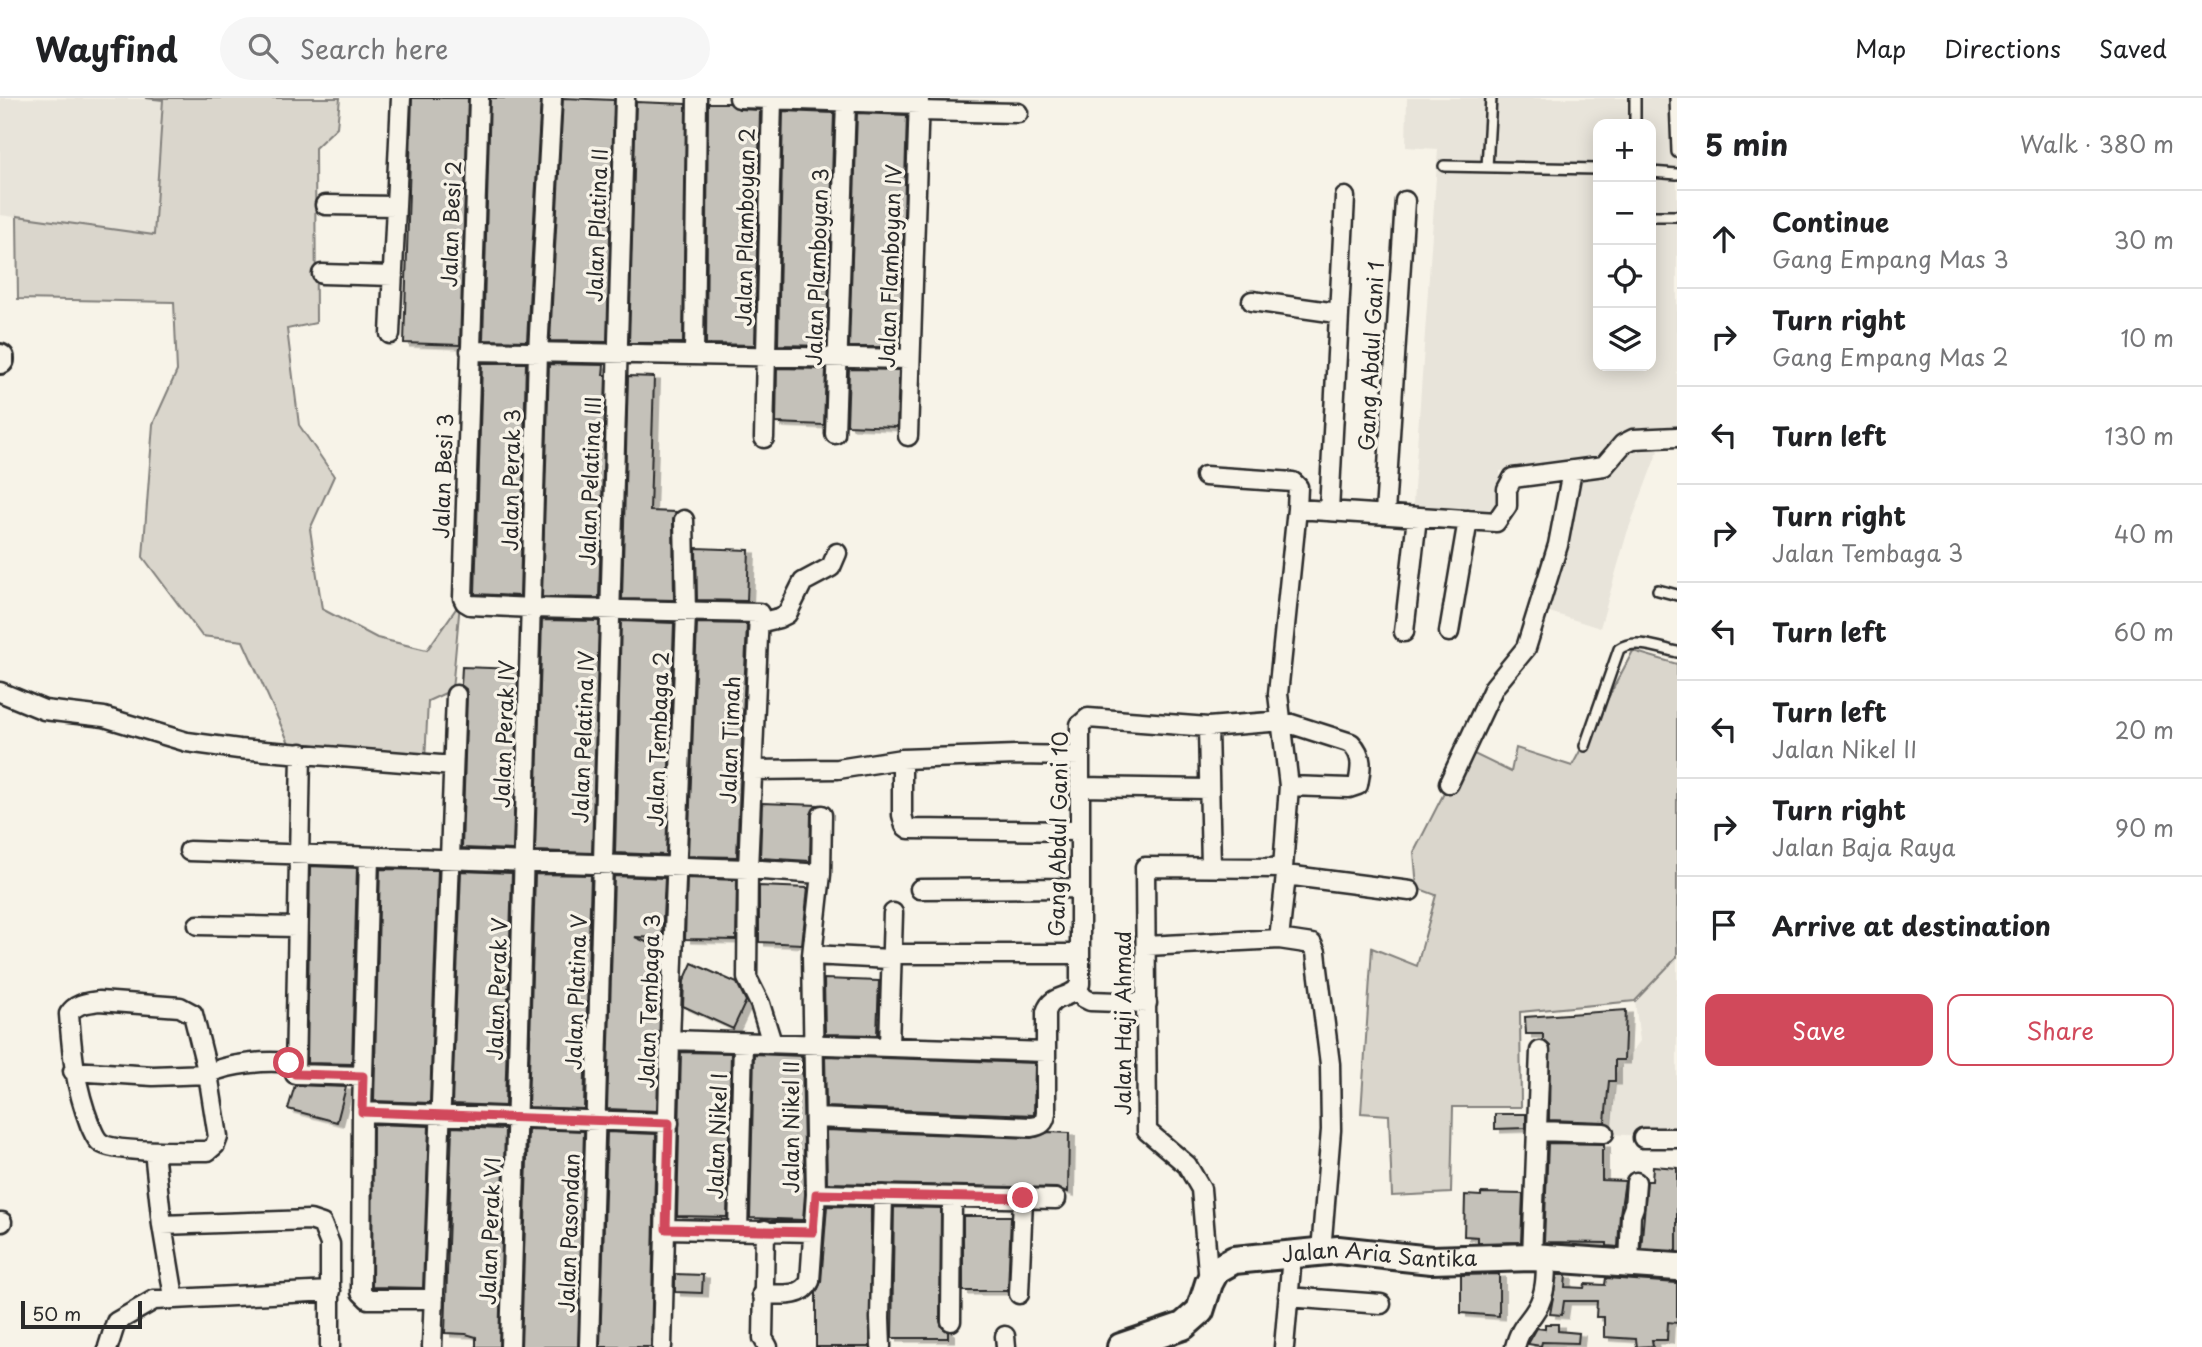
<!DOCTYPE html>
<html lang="en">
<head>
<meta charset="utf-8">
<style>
  :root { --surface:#fff; --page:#f6f6f6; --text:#202124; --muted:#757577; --line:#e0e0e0; --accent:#d1495b }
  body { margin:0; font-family:"Playpen Sans",sans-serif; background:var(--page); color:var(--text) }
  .controls { position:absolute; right:21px; top:21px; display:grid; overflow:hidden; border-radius:14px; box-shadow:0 4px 18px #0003 }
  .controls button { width:63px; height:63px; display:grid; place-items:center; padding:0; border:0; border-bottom:2px solid var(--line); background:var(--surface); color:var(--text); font:35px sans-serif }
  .scale { position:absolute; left:21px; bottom:18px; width:121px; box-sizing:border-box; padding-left:7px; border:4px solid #2b2b2b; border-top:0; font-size:19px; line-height:24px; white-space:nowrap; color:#2b2b2b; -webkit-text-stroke:5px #f7f3e8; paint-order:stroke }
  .stop { position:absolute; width:21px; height:21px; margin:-16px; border:5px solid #d1495b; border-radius:50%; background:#fff }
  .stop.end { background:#d1495b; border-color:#fff; box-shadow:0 2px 7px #0008 }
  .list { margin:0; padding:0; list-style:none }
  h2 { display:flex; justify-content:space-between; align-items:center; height:91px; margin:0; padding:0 28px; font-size:30px }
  h2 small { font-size:23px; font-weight:400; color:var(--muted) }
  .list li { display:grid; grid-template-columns:46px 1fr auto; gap:21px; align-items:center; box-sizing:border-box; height:98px; padding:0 28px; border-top:2px solid var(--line) }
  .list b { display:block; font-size:26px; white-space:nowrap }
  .list p { margin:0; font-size:23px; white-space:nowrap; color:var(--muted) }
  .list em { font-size:23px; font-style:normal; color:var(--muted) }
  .actions { display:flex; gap:14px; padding:21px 28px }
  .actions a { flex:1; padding:16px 0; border:2px solid var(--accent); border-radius:14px; text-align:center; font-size:24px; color:var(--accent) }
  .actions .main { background:var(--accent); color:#fff }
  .icon { flex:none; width:38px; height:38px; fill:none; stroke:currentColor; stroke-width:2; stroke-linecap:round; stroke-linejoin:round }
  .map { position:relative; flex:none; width:1677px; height:1249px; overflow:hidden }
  header { display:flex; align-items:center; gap:42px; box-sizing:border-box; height:98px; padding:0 35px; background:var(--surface); border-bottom:2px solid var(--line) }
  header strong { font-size:33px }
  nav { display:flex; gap:38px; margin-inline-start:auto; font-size:24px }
  .search { width:490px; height:63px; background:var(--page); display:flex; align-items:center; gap:18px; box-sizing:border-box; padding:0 24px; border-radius:38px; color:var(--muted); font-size:26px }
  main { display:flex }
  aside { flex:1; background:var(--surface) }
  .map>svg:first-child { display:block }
  .built { fill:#e8e4da; fill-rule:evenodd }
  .green { fill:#dad6cc; stroke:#82807c; stroke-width:2 }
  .building { fill:#c4c1b9; stroke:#2b2b2b; stroke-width:2; filter:url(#shadow) }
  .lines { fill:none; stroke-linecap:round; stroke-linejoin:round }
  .lane-casing { stroke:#2b2b2b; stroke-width:14 }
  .street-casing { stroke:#2b2b2b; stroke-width:23 }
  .secondary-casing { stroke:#2b2b2b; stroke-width:32 }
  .lane { stroke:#f7f3e8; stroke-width:9 }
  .street { stroke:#f7f3e8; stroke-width:18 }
  .secondary { stroke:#f7f3e8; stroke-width:26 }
  .route { stroke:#d1495b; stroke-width:9 }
  .labels { text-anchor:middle; stroke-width:7; stroke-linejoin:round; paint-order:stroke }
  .street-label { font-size:21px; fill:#2b2b2b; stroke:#f7f3e8 }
</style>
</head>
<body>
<header>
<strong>Wayfind</strong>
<div class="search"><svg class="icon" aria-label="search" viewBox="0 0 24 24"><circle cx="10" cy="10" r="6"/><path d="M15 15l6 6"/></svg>Search here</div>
<nav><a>Map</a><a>Directions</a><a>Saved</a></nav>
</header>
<main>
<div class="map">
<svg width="1677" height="1249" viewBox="0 0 1677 1249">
  <defs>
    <filter id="shadow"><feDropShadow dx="6" dy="3.5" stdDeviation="0" flood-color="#0004"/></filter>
  </defs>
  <rect width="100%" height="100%" fill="#f7f3e8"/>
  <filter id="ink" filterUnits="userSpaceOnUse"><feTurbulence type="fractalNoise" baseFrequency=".0143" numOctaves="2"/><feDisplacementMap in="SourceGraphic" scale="14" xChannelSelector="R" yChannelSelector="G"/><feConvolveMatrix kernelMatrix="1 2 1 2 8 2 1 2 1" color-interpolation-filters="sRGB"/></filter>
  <g filter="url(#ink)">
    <!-- built -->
    <path class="built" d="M 0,0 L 163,1 L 154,137 L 0,117 Z
      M 1407,0 L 1677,0 L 1677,337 L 1664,337 L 1627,435 L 1600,530 L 1540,511 L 1571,370 L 1500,373 L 1500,422 L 1412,419 L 1438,51 L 1406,49 ZM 1598,26 L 1651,26 L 1651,268 L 1598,268 Z
      M 1677,859 L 1677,1040 L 1610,1036 L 1616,975 L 1640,943 L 1635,903 Z"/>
    <!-- green -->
    <path class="green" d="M 145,0 L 340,0 L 337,29 L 315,50 L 316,225 L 287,231 L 299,327 L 334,378 L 310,431 L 322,511 L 377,540 L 427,552 L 460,505 L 452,592 L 428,603 L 425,663 L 289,645 L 243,543 L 202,538 L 143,459 L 153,326 L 177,273 L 174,204 L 18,201 L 17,118 L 154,137 L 163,2 Z
      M 1633,553 L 1677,566 L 1677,859 L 1635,903 L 1520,914 L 1521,1009 L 1453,1009 L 1451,1095 L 1392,1098 L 1389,1017 L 1361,1015 L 1372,850 L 1417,868 L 1436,797 L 1417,790 L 1414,754 L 1466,652 L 1511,674 L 1516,650 L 1572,668 Z"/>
    <!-- building -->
    <path class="building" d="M 412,0 L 468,0 L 460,247 L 404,245 Z
      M 490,0 L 541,0 L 527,243 L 483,242 Z
      M 563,0 L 614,2 L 607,244 L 550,243 Z
      M 636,4 L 686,6 L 683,245 L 629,245 Z
      M 708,5 L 729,5 L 739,11 L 760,12 L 755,247 L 706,246 Z
      M 783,13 L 834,15 L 827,248 L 778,247 Z
      M 857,15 L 907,17 L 900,249 L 849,249 Z
      M 482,265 L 526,265 L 520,498 L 475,496 Z
      M 549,266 L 604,267 L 603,277 L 606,277 L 599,500 L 542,499 Z
      M 777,270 L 826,271 L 824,327 L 776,325 Z
      M 849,271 L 899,272 L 897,329 L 847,327 Z
      M 628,278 L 654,279 L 650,413 L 676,414 L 673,422 L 674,502 L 622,501 Z
      M 696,450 L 749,452 L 747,503 L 697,502 Z
      M 542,522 L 599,523 L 592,755 L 535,753 Z
      M 621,523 L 674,525 L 666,757 L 615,755 Z
      M 697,525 L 747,526 L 737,759 L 688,758 Z
      M 462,569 L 518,571 L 513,752 L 462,750 L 467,597 L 466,591 L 461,587 Z
      M 762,705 L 818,707 L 811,716 L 810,763 L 760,760 Z
      M 310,768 L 357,770 L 352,966 L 307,965 Z
      M 380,771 L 438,772 L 430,1005 L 374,1003 Z
      M 461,773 L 512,775 L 505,1008 L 452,1006 Z
      M 535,776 L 591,777 L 584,1011 L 528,1009 Z
      M 614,778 L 665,780 L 662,840 L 635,839 L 662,851 L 657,1013 L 607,1011 Z
      M 687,780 L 737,782 L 736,842 L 685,841 Z
      M 759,788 L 808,790 L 802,846 L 759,844 Z
      M 692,865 L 737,885 L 746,903 L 733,931 L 683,908 L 684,883 Z
      M 824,881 L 879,883 L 877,937 L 825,936 Z
      M 1626,912 L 1624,962 L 1615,962 L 1615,983 L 1609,983 L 1605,1024 L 1549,1022 L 1550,948 L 1543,942 L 1543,936 L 1526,936 L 1525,919 Z
      M 681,954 L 731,955 L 727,1119 L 677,1118 Z
      M 754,956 L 802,958 L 805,1096 L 803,1122 L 750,1120 Z
      M 825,958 L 1035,965 L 1034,1017 L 826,1009 Z
      M 295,987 L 346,989 L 337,1024 L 288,1011 Z
      M 1495,1016 L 1526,1016 L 1526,1030 L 1495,1031 Z
      M 373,1026 L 429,1028 L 423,1190 L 372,1189 Z
      M 452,1029 L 505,1031 L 499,1249 L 476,1249 L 476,1239 L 466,1236 L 445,1235 Z
      M 528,1031 L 584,1033 L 578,1249 L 521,1249 Z
      M 826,1032 L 1031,1040 L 1049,1034 L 1069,1035 L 1068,1094 L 1056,1090 L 827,1085 Z
      M 607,1034 L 656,1036 L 651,1249 L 600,1249 Z
      M 1548,1045 L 1604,1046 L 1604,1052 L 1602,1052 L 1602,1082 L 1625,1083 L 1620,1116 L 1618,1149 L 1607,1148 L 1607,1145 L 1544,1144 Z
      M 1653,1068 L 1677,1070 L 1677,1153 L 1641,1151 L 1647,1083 L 1652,1083 Z
      M 1481,1095 L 1523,1096 L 1521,1144 L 1478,1145 L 1478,1139 L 1464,1138 L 1465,1097 L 1481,1098 Z
      M 827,1108 L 871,1109 L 870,1249 L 816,1249 L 816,1195 L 821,1184 Z
      M 894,1109 L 941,1110 L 940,1223 L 942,1229 L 948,1234 L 948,1240 L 892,1240 Z
      M 963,1118 L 1011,1118 L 1008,1193 L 963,1193 Z
      M 675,1176 L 703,1177 L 702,1195 L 675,1194 Z
      M 1499,1176 L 1499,1218 L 1461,1215 L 1461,1177 Z
      M 1557,1177 L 1566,1177 L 1565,1189 L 1584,1190 L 1585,1186 L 1605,1187 L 1606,1180 L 1677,1185 L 1677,1225 L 1668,1224 L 1667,1242 L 1652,1242 L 1653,1248 L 1637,1249 L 1636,1241 L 1604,1239 L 1604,1219 L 1596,1219 L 1597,1203 L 1564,1203 L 1562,1217 L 1550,1216 Z
      M 1545,1226 L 1558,1226 L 1558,1233 L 1579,1235 L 1578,1245 L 1542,1244 L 1541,1248 L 1528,1246 L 1537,1230 L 1545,1231 Z"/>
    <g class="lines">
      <!-- lane casing -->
      <g class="lane-casing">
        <path id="lane" d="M 1675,0 L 1677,54
          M 1635,26 L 1635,0
          M 1444,68 L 1598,71
          M 1487,69 L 1491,0
          M 1651,74 L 1677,76
          M 1651,118 L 1677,118
          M 1658,492 L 1677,497
          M 1585,648 L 1619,551 C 1635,540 1659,550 1677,554"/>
      </g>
      <!-- street casing -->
      <g class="street-casing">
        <path id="street" d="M 479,0 L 463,500 L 465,504 L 470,507 L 532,510 L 759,515 L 748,771 L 747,880 L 760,906 L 772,945
          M 739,0 L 919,6
          M 918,13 L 1018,15
          M 325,107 L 396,108
          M 322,176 L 393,178
          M 1252,203 L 1337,215
          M 390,236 L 401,0
          M 470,253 L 910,261
          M 694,257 L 697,0
          M 835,336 L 846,4
          M 908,338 L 919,0
          M 764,340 L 772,1
          M 1205,378 L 1293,384 L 1298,389 L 1297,411
          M 1329,413 L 1345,99
          M 1385,415 L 1405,103
          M 758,525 L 779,520 L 787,516 L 803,484 L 831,469 L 837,455
          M 1404,534 L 1417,419
          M 1449,534 L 1468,422
          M 0,594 L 44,612 L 104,619 L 187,644 L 239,651 L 453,668
          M 1208,629 L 1211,769
          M 301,655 L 295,976 L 363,978
          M 902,661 L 902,717 L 905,728 L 909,731 L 1080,733
          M 752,672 L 838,671 L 902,661 L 1016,657 L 1080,658
          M 1449,685 L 1494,589 L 1526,550 L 1558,447 L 1572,373
          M 1080,689 L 1208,691
          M 189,753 L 748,771 L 821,776
          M 369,759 L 362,1014 L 361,1194 L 368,1201 L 434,1201
          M 920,791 L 1080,790
          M 1410,793 L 1286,777 L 1283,770 L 1289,688 L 1278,596 L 1297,411 L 1496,424 L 1507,408 L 1507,391 L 1513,380 L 1604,368 L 1623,346 L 1633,341 L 1677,339
          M 198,827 L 296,829
          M 1279,841 L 1312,846 L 1316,854 L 1317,863 L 1330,966 L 1331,1032 L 1321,1153
          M 1147,848 L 1279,841 L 1286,777
          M 892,856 L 1080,856
          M 812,857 L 890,861
          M 1077,891 L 1080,886 L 1080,627 L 1088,620 L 1208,629 L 1282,623 L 1351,645 C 1364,658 1361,671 1358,687 L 1349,690 L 1289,688
          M 1077,891 L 1084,900 L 1090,903 L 1147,905
          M 99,903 L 180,909 L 193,916 L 208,976 L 218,1039 L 215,1047 L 208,1053 C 188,1053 115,1055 101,1045 C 95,1041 93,1033 90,1027 C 75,988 72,956 69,916 C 76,905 87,905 99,903 Z
          M 670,942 L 1046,954
          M 889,948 L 893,815
          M 73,973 L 153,978 L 208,976 C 227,966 274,960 295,967
          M 362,1014 L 669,1025
          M 816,1020 L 1031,1029 C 1041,1028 1045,1025 1046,1015 L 1046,914 C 1052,896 1066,902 1077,891
          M 1537,1033 L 1604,1035
          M 1643,1040 L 1677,1040
          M 154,1053 L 162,1127 L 174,1199
          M 816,1096 L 1056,1101
          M 0,1124 L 2,1124
          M 162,1127 L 310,1122 L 322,1126 L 330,1146 L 330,1249
          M 666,1131 L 813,1134
          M 738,1132 L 743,946
          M 765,1132 L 763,1240 L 768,1249
          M 1532,1159 L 1540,953
          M 1629,1166 L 1631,1117 L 1634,1109 L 1636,1084
          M 1209,1185 L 1201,1091 L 1187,1067 L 1147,1033 L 1145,769 L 1283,770
          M 762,1196 C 779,1196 802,1201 810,1183 L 816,1096 L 812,857 L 821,776 L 822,717
          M 1019,1196 L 1023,1100
          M 1288,1199 L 1381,1206
          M 951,1223 L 952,1100
          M 1005,1238 L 1006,1249
          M 108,1249 L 116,1224 L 154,1202 L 331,1193
          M 432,1249 L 456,597
          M 510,1249 L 538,254 L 552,0
          M 589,1249 L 625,0
          M 662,1249 L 670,942 L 686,514 L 684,422
          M 881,1249 L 880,1220 L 883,1097
          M 1284,1249 L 1292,1158
          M 1515,1249 C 1521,1227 1527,1227 1537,1210 C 1546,1196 1546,1176 1546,1160"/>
      </g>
      <!-- secondary casing -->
      <g class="secondary-casing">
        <g id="secondary">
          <path d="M 0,260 L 0,262"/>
          <path id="s1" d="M 1121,1249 L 1183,1228 L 1200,1213 L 1209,1185 L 1216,1172 L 1234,1162 L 1338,1152 L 1431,1162 L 1532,1159 L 1677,1169"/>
        </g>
      </g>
      <!-- lane -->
      <use href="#lane" class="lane"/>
      <!-- street -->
      <use href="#street" class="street"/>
      <!-- secondary -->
      <use href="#secondary" class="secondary"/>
    </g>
  </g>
  <g class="lines" filter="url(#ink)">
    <!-- route -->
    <path class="route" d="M 289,965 L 295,967 L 295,976 L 363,978 L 362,1014 L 669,1025 L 666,1131 L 813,1134 L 816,1096 L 1023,1100"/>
  </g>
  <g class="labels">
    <!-- street labels -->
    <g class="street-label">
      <text transform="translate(452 126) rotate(-88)" y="7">Jalan Besi 2</text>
      <text transform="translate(598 127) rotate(-88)" y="7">Jalan Platina II</text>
      <text transform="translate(746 129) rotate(-89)" y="7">Jalan Plamboyan 2</text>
      <text transform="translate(891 168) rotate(-88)" y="7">Jalan Flamboyan IV</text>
      <text transform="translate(818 169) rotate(-88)" y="7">Jalan Plamboyan 3</text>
      <text transform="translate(1372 258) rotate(-87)" y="7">Gang Abdul Gani 1</text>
      <text transform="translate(444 378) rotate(-88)" y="7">Jalan Besi 3</text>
      <text transform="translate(512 382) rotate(-89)" y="7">Jalan Perak 3</text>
      <text transform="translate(591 383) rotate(-88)" y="7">Jalan Pelatina III</text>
      <text transform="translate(505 636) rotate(-88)" y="7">Jalan Perak IV</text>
      <text transform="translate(584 639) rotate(-88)" y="7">Jalan Pelatina IV</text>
      <text transform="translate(659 641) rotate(-88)" y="7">Jalan Tembaga 2</text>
      <text transform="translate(731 642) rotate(-88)" y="7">Jalan Timah</text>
      <text transform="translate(1059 736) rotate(-89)" y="7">Gang Abdul Gani 10</text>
      <text transform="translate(498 891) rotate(-88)" y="7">Jalan Perak V</text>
      <text transform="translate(577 894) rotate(-88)" y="7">Jalan Platina V</text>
      <text transform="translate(650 903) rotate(-88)" y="7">Jalan Tembaga 3</text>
      <text transform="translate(1124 925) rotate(-90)" y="7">Jalan Haji Ahmad</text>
      <text transform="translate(792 1029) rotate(-90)" y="7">Jalan Nikel II</text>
      <text transform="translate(718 1038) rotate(-88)" y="7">Jalan Nikel I</text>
      <text transform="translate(491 1133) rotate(-88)" y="7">Jalan Perak VI</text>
      <text transform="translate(570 1135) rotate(-88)" y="7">Jalan Pasondan</text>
      <text dy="7" stroke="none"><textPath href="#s1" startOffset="299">Jalan Aria Santika</textPath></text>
    </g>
  </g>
</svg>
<div class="controls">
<button>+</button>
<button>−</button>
<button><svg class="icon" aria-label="locate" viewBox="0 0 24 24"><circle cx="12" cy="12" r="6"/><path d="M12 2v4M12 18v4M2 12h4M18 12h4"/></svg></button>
<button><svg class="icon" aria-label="layers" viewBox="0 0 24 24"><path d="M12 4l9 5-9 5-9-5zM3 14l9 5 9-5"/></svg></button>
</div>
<div class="scale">50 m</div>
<div class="stop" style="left:289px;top:965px"></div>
<div class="stop end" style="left:1023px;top:1100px"></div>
</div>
<aside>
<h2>5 min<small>Walk · 380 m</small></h2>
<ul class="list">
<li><svg class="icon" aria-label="ahead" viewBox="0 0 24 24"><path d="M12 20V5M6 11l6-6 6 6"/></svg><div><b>Continue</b><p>Gang Empang Mas 3</p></div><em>30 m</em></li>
<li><svg class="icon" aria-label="right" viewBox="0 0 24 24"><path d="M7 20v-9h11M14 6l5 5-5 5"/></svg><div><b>Turn right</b><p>Gang Empang Mas 2</p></div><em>10 m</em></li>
<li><svg class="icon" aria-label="left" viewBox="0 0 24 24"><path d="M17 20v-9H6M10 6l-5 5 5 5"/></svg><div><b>Turn left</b></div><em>130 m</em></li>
<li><svg class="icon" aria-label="right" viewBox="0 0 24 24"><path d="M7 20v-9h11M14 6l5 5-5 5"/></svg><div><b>Turn right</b><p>Jalan Tembaga 3</p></div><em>40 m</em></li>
<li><svg class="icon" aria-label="left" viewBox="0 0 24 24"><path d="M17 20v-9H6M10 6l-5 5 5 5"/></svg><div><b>Turn left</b></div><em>60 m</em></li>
<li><svg class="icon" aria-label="left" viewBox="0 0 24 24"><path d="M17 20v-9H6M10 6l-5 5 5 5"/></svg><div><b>Turn left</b><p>Jalan Nikel II</p></div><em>20 m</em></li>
<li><svg class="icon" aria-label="right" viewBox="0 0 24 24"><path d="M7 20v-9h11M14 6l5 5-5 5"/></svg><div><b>Turn right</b><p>Jalan Baja Raya</p></div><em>90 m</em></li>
<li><svg class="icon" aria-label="arrive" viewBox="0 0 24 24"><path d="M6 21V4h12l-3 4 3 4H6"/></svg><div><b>Arrive at destination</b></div></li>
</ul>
<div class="actions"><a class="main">Save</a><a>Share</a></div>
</aside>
</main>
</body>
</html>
